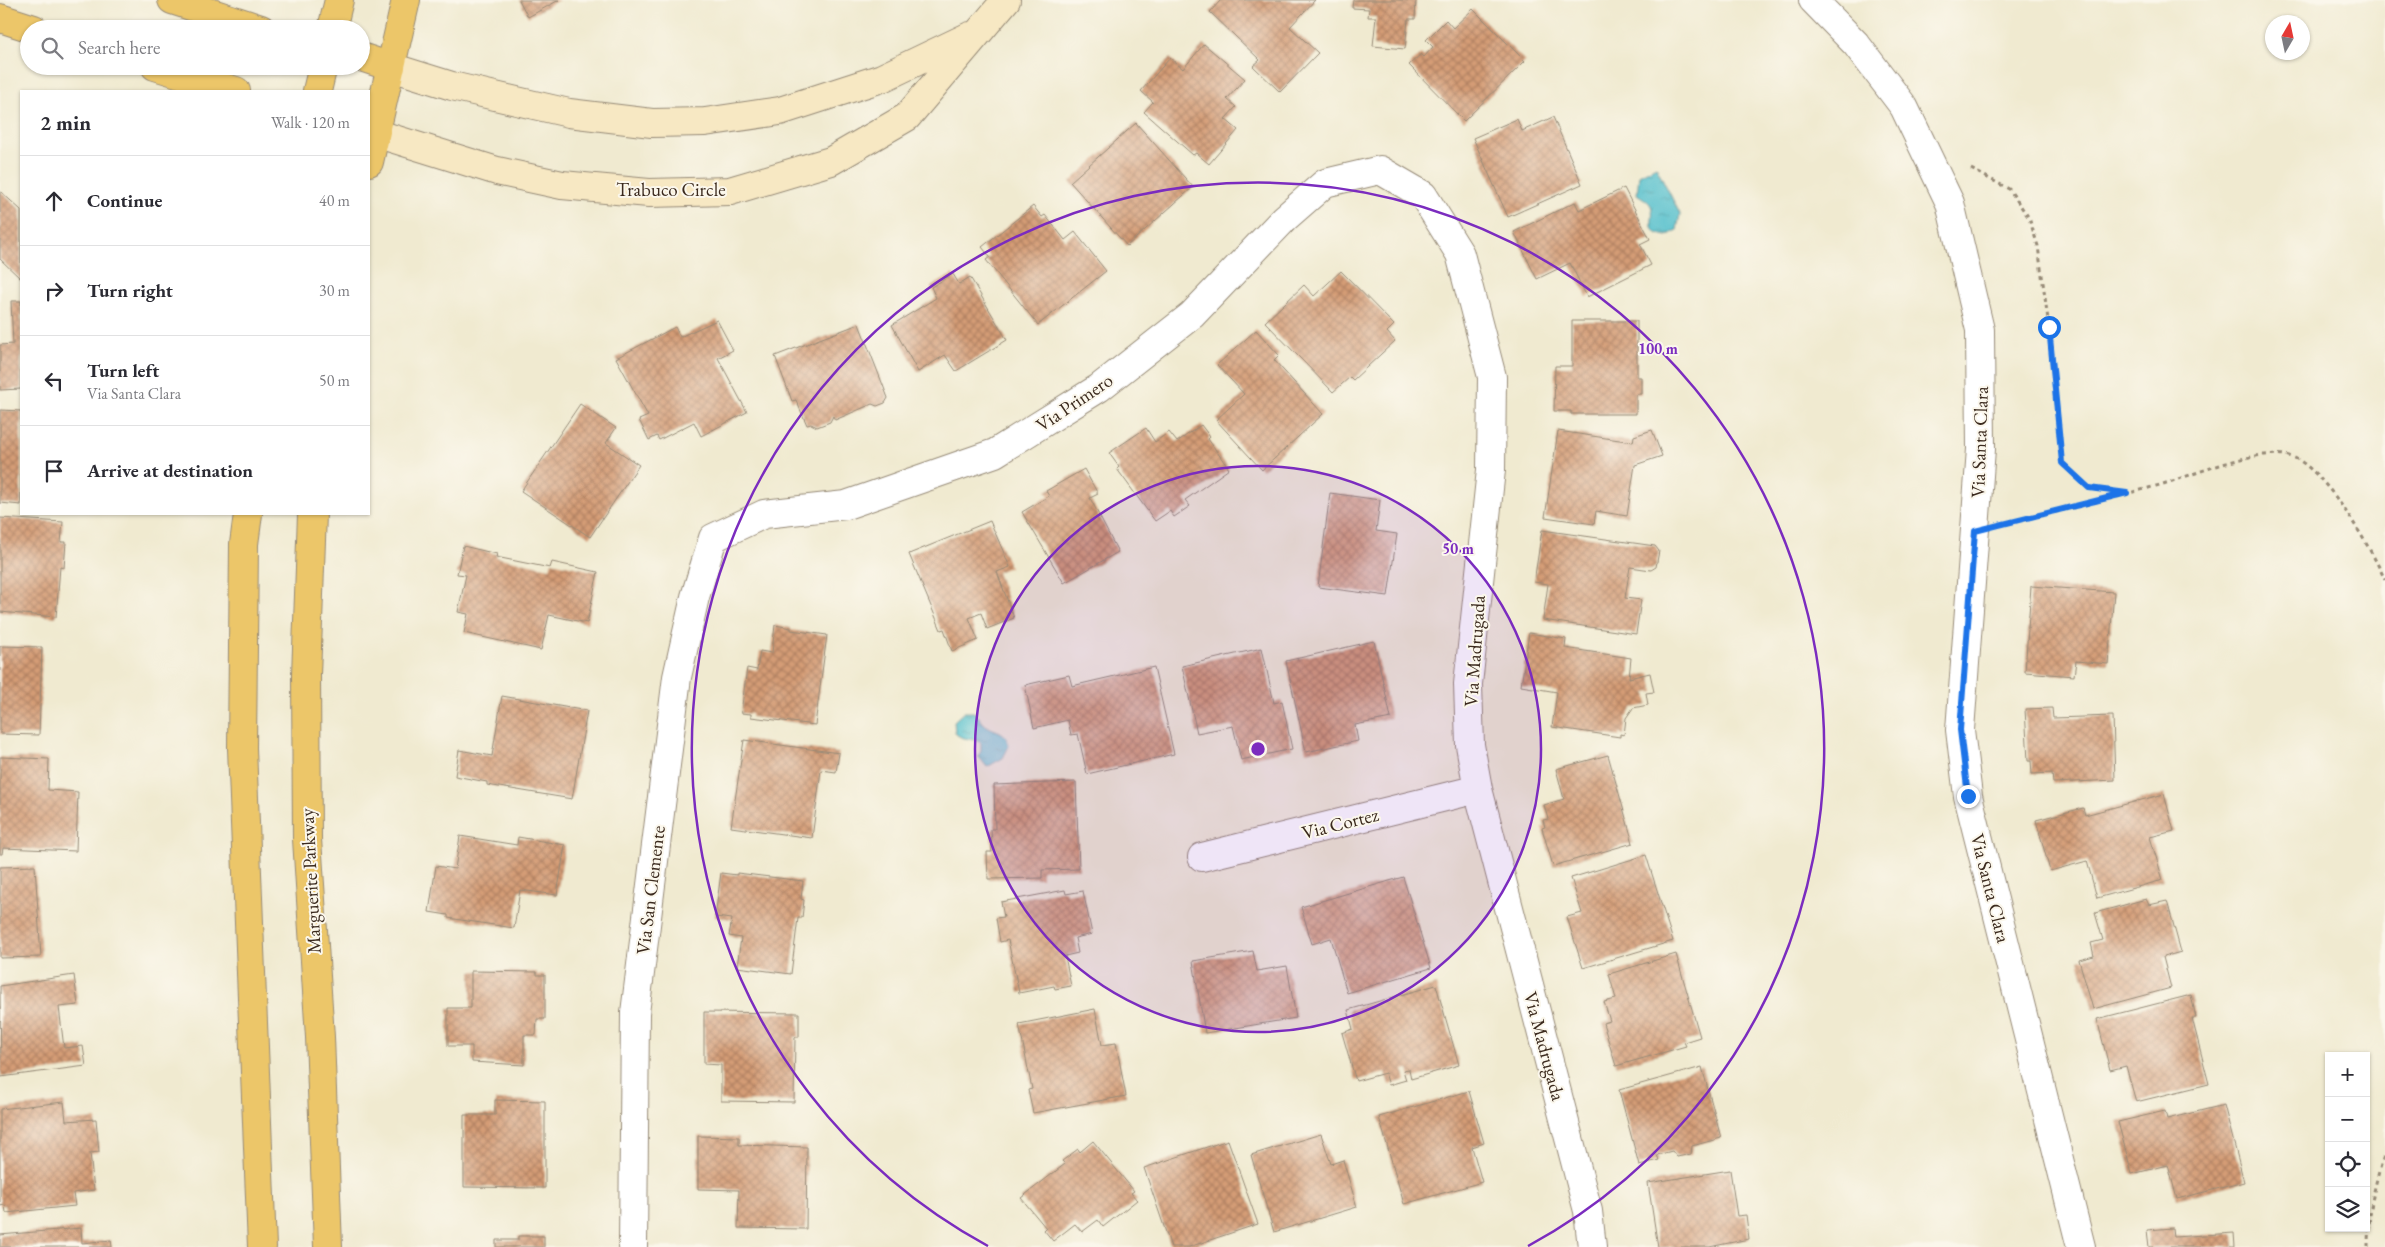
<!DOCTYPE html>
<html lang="en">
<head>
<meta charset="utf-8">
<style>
  :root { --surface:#fff; --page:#f7f7f7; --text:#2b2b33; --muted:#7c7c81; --line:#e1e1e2 }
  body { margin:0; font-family:"EB Garamond",serif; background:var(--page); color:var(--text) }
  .controls { position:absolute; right:15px; bottom:15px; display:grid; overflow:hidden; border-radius:0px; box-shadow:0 1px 4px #0004 }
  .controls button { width:45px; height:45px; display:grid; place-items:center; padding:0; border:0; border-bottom:1px solid var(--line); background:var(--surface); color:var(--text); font:25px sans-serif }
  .compass { position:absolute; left:2265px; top:15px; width:45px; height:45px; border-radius:50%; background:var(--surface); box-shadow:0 1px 4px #0004; rotate:9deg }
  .stop { position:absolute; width:15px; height:15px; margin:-11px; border:4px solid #1a73e8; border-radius:50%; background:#fff }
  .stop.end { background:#1a73e8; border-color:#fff; box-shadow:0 1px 5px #0008 }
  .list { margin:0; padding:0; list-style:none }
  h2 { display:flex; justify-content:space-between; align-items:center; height:65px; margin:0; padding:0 20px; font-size:21px }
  h2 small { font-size:16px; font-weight:400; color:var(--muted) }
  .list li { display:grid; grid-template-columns:32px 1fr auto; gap:15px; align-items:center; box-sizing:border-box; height:90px; padding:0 20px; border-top:1px solid var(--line) }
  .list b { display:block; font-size:19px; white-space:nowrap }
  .list p { margin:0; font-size:16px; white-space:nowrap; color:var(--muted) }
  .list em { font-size:16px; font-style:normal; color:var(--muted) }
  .icon { flex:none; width:28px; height:28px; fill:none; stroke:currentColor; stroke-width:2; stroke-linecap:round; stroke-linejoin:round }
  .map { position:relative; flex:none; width:2385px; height:1247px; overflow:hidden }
  .search { position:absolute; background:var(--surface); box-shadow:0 1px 4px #0004; left:20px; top:20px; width:350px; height:55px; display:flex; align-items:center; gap:12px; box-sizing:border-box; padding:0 18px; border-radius:28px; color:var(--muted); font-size:19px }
  .panel { position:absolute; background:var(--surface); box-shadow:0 1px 4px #0004; left:20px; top:90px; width:350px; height:425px; border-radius:0px }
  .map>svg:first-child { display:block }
  .water { fill:url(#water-ripples); stroke:#467475 }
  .building { fill:url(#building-cross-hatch) }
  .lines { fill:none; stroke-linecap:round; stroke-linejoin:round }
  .street-casing { stroke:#968a77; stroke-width:30 }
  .secondary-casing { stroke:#968a77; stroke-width:30 }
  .primary-casing { stroke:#968a77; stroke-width:30 }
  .path { stroke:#968a77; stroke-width:3; stroke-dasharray:4 4; stroke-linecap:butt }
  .street { stroke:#fff; stroke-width:28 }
  .secondary { stroke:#f7e8c3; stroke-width:28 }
  .primary { stroke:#ecc669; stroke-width:28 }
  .route { stroke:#1a73e8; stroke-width:6 }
  .ring { fill:none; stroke:#7b2cbf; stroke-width:2.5 }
  .labels { text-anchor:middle; stroke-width:4; stroke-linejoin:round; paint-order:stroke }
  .street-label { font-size:19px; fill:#3b2a1e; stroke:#fbf7ec }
  .centre { fill:#7b2cbf; stroke:#fbf7ec; stroke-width:2.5 }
  .ring-label { font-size:15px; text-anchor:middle; font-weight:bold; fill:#7b2cbf; stroke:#fbf7ec; stroke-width:4; stroke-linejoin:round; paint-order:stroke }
</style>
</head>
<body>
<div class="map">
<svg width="2385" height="1247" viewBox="0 0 2385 1247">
  <defs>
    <pattern id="water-ripples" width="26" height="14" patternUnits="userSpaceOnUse" patternTransform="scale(1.25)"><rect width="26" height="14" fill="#52bfcc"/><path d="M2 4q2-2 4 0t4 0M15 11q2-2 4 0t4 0" fill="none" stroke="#459ba5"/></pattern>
    <pattern id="building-cross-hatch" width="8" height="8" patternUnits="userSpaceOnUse" patternTransform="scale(1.25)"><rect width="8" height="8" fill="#d49c76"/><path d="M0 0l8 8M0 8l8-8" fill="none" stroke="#ad7f60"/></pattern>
  </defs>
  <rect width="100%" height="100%" fill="#fbf7ec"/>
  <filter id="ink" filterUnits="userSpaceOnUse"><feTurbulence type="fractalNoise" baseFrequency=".02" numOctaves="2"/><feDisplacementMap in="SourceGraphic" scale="10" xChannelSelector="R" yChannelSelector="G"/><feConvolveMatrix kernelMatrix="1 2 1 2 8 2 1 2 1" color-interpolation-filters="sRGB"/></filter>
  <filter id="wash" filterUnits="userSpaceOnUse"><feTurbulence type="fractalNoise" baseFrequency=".0096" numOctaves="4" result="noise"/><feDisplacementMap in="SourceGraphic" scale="20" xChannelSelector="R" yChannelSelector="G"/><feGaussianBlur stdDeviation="1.12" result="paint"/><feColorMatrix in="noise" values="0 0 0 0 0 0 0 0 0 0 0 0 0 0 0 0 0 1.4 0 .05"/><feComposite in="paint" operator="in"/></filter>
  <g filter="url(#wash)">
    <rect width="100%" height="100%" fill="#f0ead0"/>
    <!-- water -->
    <path class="water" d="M 1656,166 L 1680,214 L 1677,230 L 1667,236 C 1641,232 1658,217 1650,204 C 1647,200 1641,197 1637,194 L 1639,175 Z
      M 964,712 L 974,712 C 979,716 982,723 987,726 C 999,733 1006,730 1009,746 L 1003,758 L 987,767 L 978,756 L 981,751 L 981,743 C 972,737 963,741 955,733 L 954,721 Z"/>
    <g id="blocks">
      <!-- building -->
      <path class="building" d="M 519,0 L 559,0 L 528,17 Z
        M 1221,0 L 1315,0 L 1290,27 L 1318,53 L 1280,92 L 1253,66 L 1260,60 L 1210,12 Z
        M 1353,0 L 1416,0 L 1415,19 L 1408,19 L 1405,49 L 1373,46 L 1376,17 L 1368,17 L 1369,9 L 1352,8 Z
        M 1473,9 L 1525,61 L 1464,121 L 1409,65 L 1421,54 L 1424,57 L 1433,47 L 1426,40 L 1446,20 L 1453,28 Z
        M 1204,44 L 1245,79 L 1227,99 L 1236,107 L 1225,119 L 1238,130 L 1209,164 L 1196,153 L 1193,155 L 1144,112 L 1153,102 L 1141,91 L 1170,58 L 1183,69 Z
        M 1553,117 L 1582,184 L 1508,217 L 1473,138 L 1517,119 L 1522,131 Z
        M 1136,123 L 1193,187 L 1127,246 L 1070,182 Z
        M 1624,188 L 1650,239 L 1640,244 L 1651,265 L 1587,297 L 1570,263 L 1537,279 L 1514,232 L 1575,202 L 1579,210 Z
        M 0,191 L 21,210 L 21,279 L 0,259 Z
        M 1033,206 L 1042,217 L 1045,215 L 1065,240 L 1075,232 L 1106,271 L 1038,325 L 986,260 L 990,257 L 982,247 Z
        M 1341,271 L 1394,325 L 1387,332 L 1395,341 L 1353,380 L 1350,377 L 1333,392 L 1265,322 L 1304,285 L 1314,296 Z
        M 953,274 L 959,284 L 970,277 L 1007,340 L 956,371 L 945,355 L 918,372 L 892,325 L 936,298 L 931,287 Z
        M 11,301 L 21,301 L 21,389 L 0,390 L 0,345 L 13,344 Z
        M 717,320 L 733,350 L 718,358 L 747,412 L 701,436 L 694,422 L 659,440 L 657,436 L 649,440 L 639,420 L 648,416 L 616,358 L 675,327 L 680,337 Z
        M 1572,321 L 1637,321 L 1637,377 L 1641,377 L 1641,394 L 1636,394 L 1636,414 L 1571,414 L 1571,411 L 1554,411 L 1555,366 L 1572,366 Z
        M 859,324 L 888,398 L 885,403 L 877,406 L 872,404 L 835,420 L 833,416 L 830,422 L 817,427 L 811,424 L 807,425 L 796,400 L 792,401 L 775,356 Z
        M 1256,330 L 1279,355 L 1274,360 L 1323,414 L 1262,470 L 1216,420 L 1244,394 L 1217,365 Z
        M 580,404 L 616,428 L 606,443 L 639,465 L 590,537 L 521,491 Z
        M 0,410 L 21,411 L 21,505 L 0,503 Z
        M 1201,425 L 1210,437 L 1208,439 L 1229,469 L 1185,500 L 1190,506 L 1174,517 L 1170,511 L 1155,521 L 1117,469 L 1119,467 L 1109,453 L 1146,428 L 1155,442 L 1169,432 L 1177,442 Z
        M 1652,430 L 1662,456 L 1635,465 L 1627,516 L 1596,511 L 1594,524 L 1545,517 L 1558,431 L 1633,442 L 1634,436 Z
        M 1084,469 L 1098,494 L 1090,498 L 1118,552 L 1064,583 L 1022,512 L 1049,496 L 1046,491 Z
        M 1330,493 L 1380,500 L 1376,531 L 1397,534 L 1388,596 L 1318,587 Z
        M 0,518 L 63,522 L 61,542 L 66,542 L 64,568 L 60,567 L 56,617 L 0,612 Z
        M 990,521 L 1010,567 L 997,572 L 1014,618 L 987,629 L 981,613 L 969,618 L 978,640 L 952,651 L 944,629 L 941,630 L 909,554 Z
        M 1542,530 L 1655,546 L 1659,551 L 1656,567 L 1651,570 L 1630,567 L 1625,598 L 1641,600 L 1636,634 L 1543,620 L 1548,584 L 1534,582 Z
        M 463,546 L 497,554 L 496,557 L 550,568 L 552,562 L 598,572 L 587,623 L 549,615 L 541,650 L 464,633 L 468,614 L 458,612 L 466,575 L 457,574 Z
        M 2031,586 L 2114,592 L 2108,664 L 2076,661 L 2074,676 L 2025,672 Z
        M 775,625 L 791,628 L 791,630 L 827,635 L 815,725 L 751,717 L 751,714 L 741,713 L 747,668 L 757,670 L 760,651 L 772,653 Z
        M 1529,633 L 1566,639 L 1565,648 L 1631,658 L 1629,678 L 1650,673 L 1654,692 L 1646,693 L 1648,705 L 1633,708 L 1626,718 L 1624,735 L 1620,734 L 1620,737 L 1552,727 L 1557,692 L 1521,686 Z
        M 1374,641 L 1391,718 L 1355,725 L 1358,741 L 1306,752 L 1286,661 Z
        M 0,646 L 42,647 L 39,735 L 0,734 Z
        M 1262,648 L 1274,703 L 1282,701 L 1292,749 L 1241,760 L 1233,726 L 1197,733 L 1182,666 Z
        M 1154,667 L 1174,754 L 1087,774 L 1078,734 L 1071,735 L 1068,720 L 1034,728 L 1025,685 L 1069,675 L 1072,686 Z
        M 502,696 L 587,711 L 572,799 L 487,785 L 487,782 L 455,776 L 459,750 L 492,756 Z
        M 2052,708 L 2053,718 L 2113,716 L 2115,780 L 2053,783 L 2052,773 L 2032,774 L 2031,761 L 2028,761 L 2025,709 Z
        M 744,740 L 839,753 L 836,772 L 821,770 L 812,838 L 731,827 Z
        M 1608,755 L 1633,843 L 1553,866 L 1542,828 L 1545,827 L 1543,820 L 1548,819 L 1544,805 L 1564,799 L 1556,769 Z
        M 0,757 L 49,759 L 48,790 L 78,792 L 76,851 L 3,848 L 2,854 L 0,854 Z
        M 1076,782 L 1079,869 L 1042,870 L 1042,878 L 988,879 L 987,852 L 992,852 L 991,829 L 995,829 L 994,785 Z
        M 2164,794 L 2174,831 L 2150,837 L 2163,880 L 2097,898 L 2087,861 L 2050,871 L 2036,820 L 2083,808 L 2085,815 Z
        M 460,836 L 517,845 L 518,837 L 565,845 L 557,895 L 520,890 L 514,928 L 448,918 L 448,915 L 429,912 L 436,866 L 455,869 Z
        M 1646,855 L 1673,941 L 1583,968 L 1567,917 L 1582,913 L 1571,878 Z
        M 35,866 L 41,957 L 0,958 L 0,867 Z
        M 721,873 L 737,875 L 737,873 L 803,881 L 801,899 L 804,900 L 802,918 L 798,918 L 791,974 L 737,967 L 741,938 L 729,936 L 732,919 L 715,917 Z
        M 1403,877 L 1431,968 L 1347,993 L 1331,938 L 1312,944 L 1301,907 Z
        M 1065,890 L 1066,894 L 1083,891 L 1092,934 L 1075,938 L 1078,953 L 1065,956 L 1071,986 L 1055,989 L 1054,986 L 1019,993 L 1008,940 L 1000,942 L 996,918 L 1004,917 L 1001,902 Z
        M 2146,899 L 2149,905 L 2167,901 L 2181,952 L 2163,957 L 2171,988 L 2093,1009 L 2079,960 L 2094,956 L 2091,943 L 2103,940 L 2095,913 Z
        M 1253,951 L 1257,971 L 1287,966 L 1296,1018 L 1205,1033 L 1193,961 Z
        M 1676,954 L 1700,1037 L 1684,1042 L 1686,1046 L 1616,1066 L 1603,1023 L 1610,1021 L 1604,1002 L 1616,999 L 1609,974 Z
        M 471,971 L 537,972 L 537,975 L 545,975 L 545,1019 L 537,1019 L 536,1035 L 524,1035 L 524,1065 L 472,1062 L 472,1046 L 448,1046 L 448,1008 L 471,1008 Z
        M 74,975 L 78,1005 L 59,1007 L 64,1048 L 83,1046 L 86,1066 L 1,1077 L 0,986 Z
        M 1436,985 L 1459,1065 L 1411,1079 L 1409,1069 L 1403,1070 L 1406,1080 L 1389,1085 L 1385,1073 L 1356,1081 L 1342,1033 L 1353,1029 L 1348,1010 Z
        M 2191,995 L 2196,1018 L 2192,1018 L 2209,1084 L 2136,1102 L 2126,1066 L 2110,1070 L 2097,1019 Z
        M 1095,1009 L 1102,1045 L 1116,1043 L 1126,1096 L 1033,1113 L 1028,1090 L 1032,1089 L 1019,1024 Z
        M 704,1012 L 799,1013 L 799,1037 L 795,1037 L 794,1102 L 721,1101 L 721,1065 L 704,1064 Z
        M 1702,1067 L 1721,1138 L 1692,1146 L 1691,1154 L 1677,1157 L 1672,1151 L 1657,1155 L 1659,1160 L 1639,1165 L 1619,1090 Z
        M 1469,1091 L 1484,1143 L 1472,1147 L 1482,1182 L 1404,1204 L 1379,1117 Z
        M 495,1100 L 545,1101 L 545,1188 L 464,1187 L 464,1115 L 495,1115 Z
        M 64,1102 L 66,1121 L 96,1119 L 99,1152 L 90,1153 L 94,1190 L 73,1193 L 75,1206 L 6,1213 L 5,1205 L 0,1206 L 0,1109 Z
        M 2224,1105 L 2244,1182 L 2177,1199 L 2168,1165 L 2132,1174 L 2118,1122 L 2165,1111 L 2167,1119 Z
        M 1321,1134 L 1331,1164 L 1343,1160 L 1357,1207 L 1274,1232 L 1251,1155 Z
        M 698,1136 L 739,1137 L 739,1145 L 807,1147 L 806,1229 L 738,1228 L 739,1190 L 698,1189 Z
        M 1228,1140 L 1258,1224 L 1189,1247 L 1171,1247 L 1144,1168 Z
        M 1093,1141 L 1134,1191 L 1131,1193 L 1137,1200 L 1103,1227 L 1098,1220 L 1082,1232 L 1075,1224 L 1053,1241 L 1044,1230 L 1046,1228 L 1021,1198 L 1065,1164 L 1062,1161 L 1078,1149 L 1080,1152 Z
        M 1730,1170 L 1737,1216 L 1746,1215 L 1749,1239 L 1709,1247 L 1658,1247 L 1648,1183 Z
        M 81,1228 L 82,1243 L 111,1240 L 112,1247 L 0,1247 L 0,1235 Z
        M 2173,1228 L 2174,1237 L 2234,1233 L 2235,1247 L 2149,1247 L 2147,1230 Z
        M 518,1236 L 544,1236 L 544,1247 L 496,1247 L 496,1240 L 518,1240 Z"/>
    </g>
  </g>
  <g filter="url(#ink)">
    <use href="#blocks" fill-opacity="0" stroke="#968a77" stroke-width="1"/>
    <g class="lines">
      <!-- street casing -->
      <g class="street-casing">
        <path id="street" d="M 1813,0 L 1856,44 L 1904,107 L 1950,203 L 1980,330 L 1981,449 L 1960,730 L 1968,796 L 2081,1247
          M 1202,857 L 1478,789
          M 633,1247 L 635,1013 L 677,677 L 695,597 L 713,538 L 764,514 L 846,505 L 995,453 L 1099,388 L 1192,315 L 1285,218 L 1325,183 L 1380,170 L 1423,195 L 1460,254 L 1492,377 L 1491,470 L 1468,684 L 1470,745 L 1478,789 L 1588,1211 L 1592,1247"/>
      </g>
      <!-- secondary casing -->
      <g class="secondary-casing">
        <path id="secondary" d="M 391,67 L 452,86 L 569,113 L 652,123 L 705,122 L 780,111 L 882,78 L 970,36
          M 375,133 L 497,171 L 562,185 L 649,193 L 730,191 L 831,161 L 907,117 L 1006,0"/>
      </g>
      <!-- primary casing -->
      <g class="primary-casing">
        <path id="primary" d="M 172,0 L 261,29
          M 0,18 L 34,29
          M 332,29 L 339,0
          M 361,57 L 391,67
          M 155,66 L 236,91
          M 317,91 L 323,66
          M 369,162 L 406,0
          M 248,514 L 244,544 L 242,748 L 262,1247
          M 312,514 L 306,675 L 307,839 L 320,1037 L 328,1247"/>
      </g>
      <!-- path -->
      <path class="path" d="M 1971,169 L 2009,189 L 2029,218 L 2038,246 L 2049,327 L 2062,463 L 2089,488 L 2124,493
        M 2008,523 C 2058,511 2107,499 2156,486 C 2190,477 2259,445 2292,457 C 2324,468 2372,549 2385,580
        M 2368,1247 C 2368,1215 2374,1184 2385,1153"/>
      <!-- street -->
      <use href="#street" class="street"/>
      <!-- secondary -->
      <use href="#secondary" class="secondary"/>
      <!-- primary -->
      <use href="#primary" class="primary"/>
    </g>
  </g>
  <g class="lines" filter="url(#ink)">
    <!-- route -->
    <path class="route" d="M 1968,796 L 1960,730 L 1975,531 L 2127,493 L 2089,488 L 2062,463 L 2049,327"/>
  </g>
  <!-- distance rings -->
  <circle cx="1258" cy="749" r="283" fill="#7b2cbf" fill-opacity=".12"/>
  <g class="ring">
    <circle cx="1258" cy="749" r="283"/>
    <path d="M988 1246A566 566 0 1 1 1528 1246"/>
  </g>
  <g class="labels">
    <!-- street labels -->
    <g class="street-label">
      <text x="671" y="196">Trabuco Circle</text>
      <text transform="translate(1074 402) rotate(-34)" y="7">Via Primero</text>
      <text transform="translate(1979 442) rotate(-88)" y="7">Via Santa Clara</text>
      <text transform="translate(1474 651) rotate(-86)" y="7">Via Madrugada</text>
      <text transform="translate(1340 823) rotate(-14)" y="7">Via Cortez</text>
      <text transform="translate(310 881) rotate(-93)" y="7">Marguerite Parkway</text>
      <text transform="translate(1991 888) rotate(76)" y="7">Via Santa Clara</text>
      <text transform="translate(650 890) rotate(-83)" y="7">Via San Clemente</text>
      <text transform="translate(1545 1046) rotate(75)" y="7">Via Madrugada</text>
    </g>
  </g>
  <circle cx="1258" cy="749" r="8" class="centre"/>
  <g class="ring-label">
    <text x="1658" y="354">100 m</text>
    <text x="1458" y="554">50 m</text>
  </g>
</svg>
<div class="controls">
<button>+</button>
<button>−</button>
<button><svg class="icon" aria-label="locate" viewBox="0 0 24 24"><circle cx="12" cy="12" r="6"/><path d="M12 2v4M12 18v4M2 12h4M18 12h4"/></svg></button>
<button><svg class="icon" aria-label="layers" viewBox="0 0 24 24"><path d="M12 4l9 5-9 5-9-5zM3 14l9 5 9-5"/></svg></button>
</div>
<svg class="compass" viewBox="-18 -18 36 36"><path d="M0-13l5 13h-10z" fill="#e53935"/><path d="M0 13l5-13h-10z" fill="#7c7c81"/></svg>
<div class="stop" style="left:2049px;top:327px"></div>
<div class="stop end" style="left:1968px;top:796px"></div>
<div class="search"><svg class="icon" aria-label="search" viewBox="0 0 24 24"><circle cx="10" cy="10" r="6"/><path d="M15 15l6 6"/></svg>Search here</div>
<section class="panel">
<h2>2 min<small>Walk · 120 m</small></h2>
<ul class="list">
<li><svg class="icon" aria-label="ahead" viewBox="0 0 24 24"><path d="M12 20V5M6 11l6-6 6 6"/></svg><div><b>Continue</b></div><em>40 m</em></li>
<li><svg class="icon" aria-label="right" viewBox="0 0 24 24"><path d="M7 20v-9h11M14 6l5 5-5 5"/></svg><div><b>Turn right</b></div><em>30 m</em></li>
<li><svg class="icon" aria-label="left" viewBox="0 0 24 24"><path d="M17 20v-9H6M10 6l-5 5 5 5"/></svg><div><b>Turn left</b><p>Via Santa Clara</p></div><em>50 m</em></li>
<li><svg class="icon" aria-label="arrive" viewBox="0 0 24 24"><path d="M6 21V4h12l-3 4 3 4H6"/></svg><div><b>Arrive at destination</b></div></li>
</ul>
</section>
</div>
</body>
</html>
